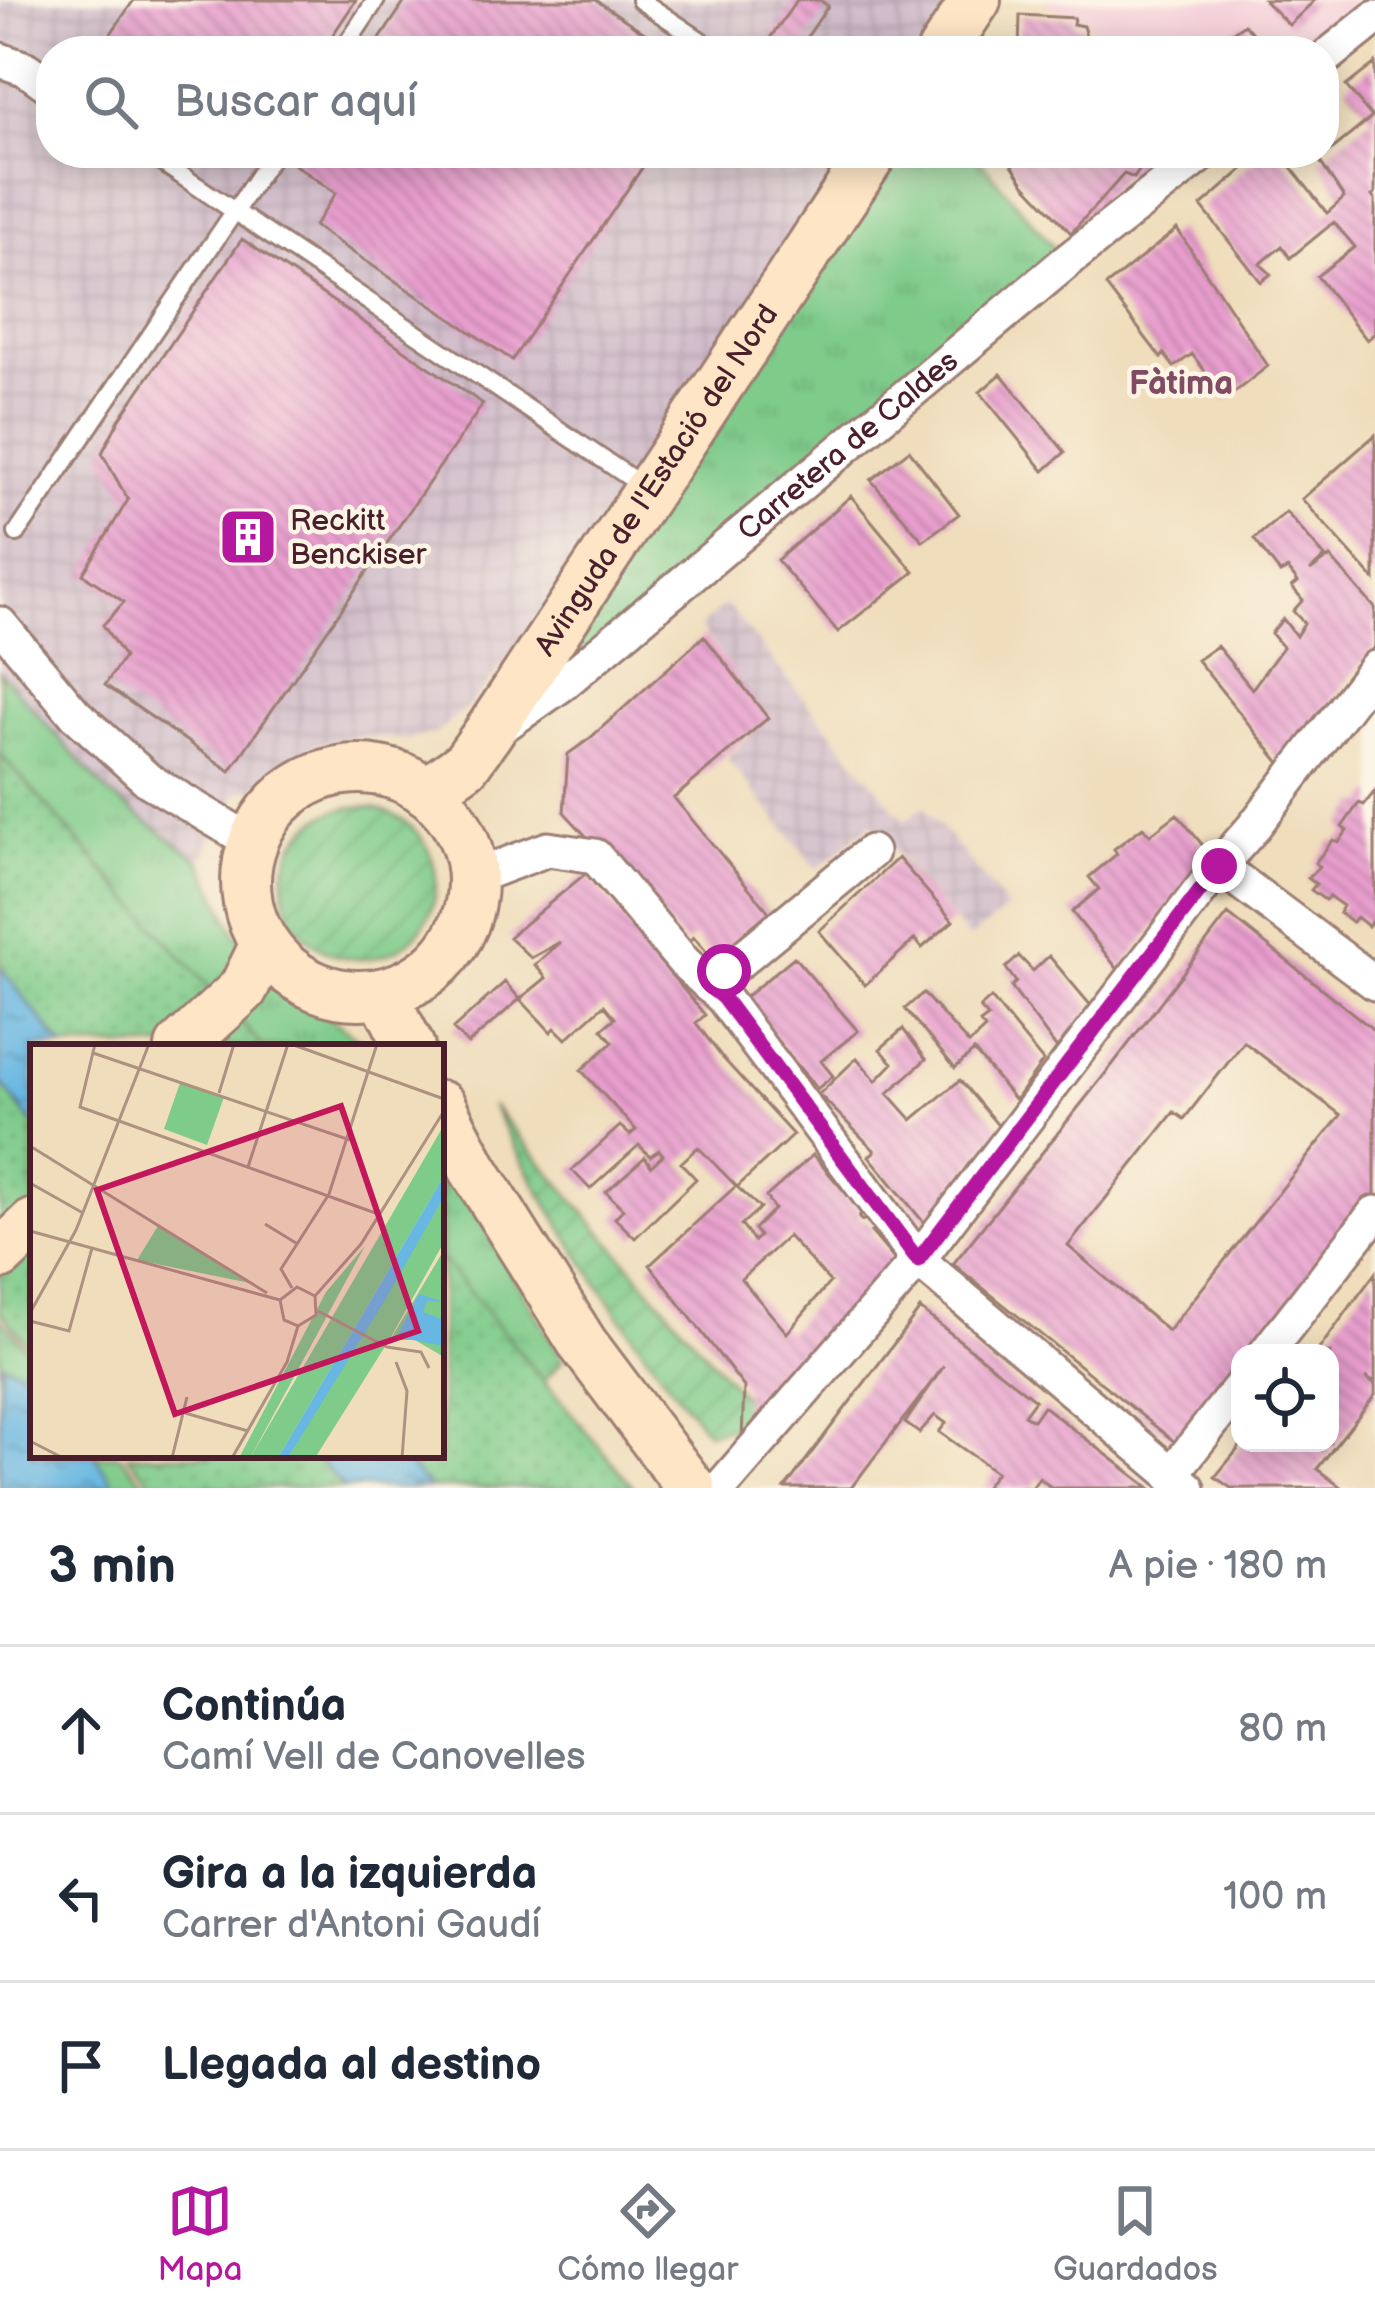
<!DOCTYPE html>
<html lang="es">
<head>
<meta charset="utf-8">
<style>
  :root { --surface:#fff; --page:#f6f6f7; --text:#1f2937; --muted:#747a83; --line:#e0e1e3; --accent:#b5179e }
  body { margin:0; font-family:"Balsamiq Sans",sans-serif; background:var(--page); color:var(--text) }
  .controls { position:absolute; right:36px; bottom:36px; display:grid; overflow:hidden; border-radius:24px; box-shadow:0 6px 30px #0003 }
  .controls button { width:108px; height:108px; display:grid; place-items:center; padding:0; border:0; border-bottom:3px solid var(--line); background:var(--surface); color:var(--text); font:60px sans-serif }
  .stop { position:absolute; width:36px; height:36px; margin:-27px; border:9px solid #b5179e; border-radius:50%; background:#fff }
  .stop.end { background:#b5179e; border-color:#fff; box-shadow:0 3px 12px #0008 }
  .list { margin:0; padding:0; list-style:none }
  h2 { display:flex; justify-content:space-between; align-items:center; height:156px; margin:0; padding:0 48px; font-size:51px }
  h2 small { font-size:39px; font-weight:400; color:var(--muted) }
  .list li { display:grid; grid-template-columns:78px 1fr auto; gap:36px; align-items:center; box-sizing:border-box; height:168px; padding:0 48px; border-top:3px solid var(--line) }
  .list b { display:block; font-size:45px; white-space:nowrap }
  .list p { margin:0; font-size:39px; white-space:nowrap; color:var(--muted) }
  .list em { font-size:39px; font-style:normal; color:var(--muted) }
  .icon { flex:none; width:66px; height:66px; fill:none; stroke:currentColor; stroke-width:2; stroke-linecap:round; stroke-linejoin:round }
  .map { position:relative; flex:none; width:1375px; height:1488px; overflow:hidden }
  .search { position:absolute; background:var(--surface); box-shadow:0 6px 30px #0003; left:36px; right:36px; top:36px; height:132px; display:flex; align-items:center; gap:30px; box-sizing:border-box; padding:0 42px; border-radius:48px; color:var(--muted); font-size:45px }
  .sheet { height:660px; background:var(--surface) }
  nav { display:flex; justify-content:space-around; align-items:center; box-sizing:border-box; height:168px; border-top:3px solid var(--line); background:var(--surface); font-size:33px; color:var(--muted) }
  nav a { display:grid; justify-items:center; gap:6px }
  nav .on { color:var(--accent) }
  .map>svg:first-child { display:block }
  .built { fill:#f5cfda }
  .industrial { fill:url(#industrial-grid) }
  .grass { fill:url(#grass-dots); stroke:#64755a; stroke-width:3 }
  .park { fill:url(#park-tufts); stroke:#64755a; stroke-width:3 }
  .garden { fill:url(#garden-furrows); stroke:#64755a; stroke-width:3 }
  .water { fill:url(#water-ripples); stroke:#586b86; stroke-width:3 }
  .building { fill:url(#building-back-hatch); fill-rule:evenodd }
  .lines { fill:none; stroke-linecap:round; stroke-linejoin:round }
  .lane-casing { stroke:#9c7e73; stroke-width:22 }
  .street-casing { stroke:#9c7e73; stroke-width:39 }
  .secondary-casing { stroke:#9c7e73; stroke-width:54 }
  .lane { stroke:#fff; stroke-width:16 }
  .street { stroke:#fff; stroke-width:33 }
  .secondary { stroke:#fde5c5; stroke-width:48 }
  .route { stroke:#b5179e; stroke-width:15 }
  .labels { text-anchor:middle; stroke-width:9; stroke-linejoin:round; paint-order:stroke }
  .street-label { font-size:30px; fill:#4a1f2b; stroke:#fcf5e5 }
  .poi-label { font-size:30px; fill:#4a1f2b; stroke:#fcf5e5; text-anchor:start }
  .neighbourhood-label { font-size:33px; font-weight:bold; fill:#814b64; stroke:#fcf5e5 }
  .inset-road { fill:none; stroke:#ad9181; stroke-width:3 }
  .view { fill:#c2185b; fill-opacity:0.15; stroke:#c2185b; stroke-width:6 }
  .inset-edge { fill:none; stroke:#4a1f2b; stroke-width:6 }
</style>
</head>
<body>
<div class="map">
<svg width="1375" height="1488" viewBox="0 0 1375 1488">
  <defs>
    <pattern id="industrial-grid" width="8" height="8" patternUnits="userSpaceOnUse" patternTransform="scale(3)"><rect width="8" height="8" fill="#d1bdcb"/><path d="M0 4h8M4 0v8" fill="none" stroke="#b5a2ae"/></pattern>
    <pattern id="grass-dots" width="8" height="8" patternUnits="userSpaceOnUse" patternTransform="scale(3)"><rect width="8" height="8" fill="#7ecb8a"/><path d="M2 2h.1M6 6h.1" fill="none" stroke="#6eae77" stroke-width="1.8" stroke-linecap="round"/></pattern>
    <pattern id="park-tufts" width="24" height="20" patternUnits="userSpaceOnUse" patternTransform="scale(3)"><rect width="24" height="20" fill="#7ecb8a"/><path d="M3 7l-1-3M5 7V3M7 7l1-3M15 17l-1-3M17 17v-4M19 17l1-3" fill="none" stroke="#6eae77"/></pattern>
    <pattern id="garden-furrows" width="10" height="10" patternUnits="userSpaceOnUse" patternTransform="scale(3)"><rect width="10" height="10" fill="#7ecb8a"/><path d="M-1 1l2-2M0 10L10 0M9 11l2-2" fill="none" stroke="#6eae77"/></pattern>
    <pattern id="water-ripples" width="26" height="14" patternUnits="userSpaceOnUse" patternTransform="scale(3)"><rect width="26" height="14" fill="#67b7e2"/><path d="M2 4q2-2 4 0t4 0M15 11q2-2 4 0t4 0" fill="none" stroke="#5794b7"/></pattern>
    <pattern id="building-back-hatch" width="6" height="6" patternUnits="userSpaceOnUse" patternTransform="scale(3)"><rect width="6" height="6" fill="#e89ece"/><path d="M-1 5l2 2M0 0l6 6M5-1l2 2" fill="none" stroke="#be80a7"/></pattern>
  </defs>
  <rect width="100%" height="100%" fill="#fcf5e5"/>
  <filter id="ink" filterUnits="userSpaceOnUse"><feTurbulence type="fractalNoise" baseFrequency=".00833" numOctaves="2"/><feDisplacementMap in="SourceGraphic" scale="24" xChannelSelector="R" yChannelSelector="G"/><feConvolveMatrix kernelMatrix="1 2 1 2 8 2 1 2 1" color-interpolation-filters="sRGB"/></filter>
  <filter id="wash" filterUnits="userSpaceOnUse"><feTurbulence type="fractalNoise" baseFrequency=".004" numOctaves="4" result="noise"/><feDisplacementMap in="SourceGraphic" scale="48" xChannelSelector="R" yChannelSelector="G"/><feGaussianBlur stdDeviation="2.7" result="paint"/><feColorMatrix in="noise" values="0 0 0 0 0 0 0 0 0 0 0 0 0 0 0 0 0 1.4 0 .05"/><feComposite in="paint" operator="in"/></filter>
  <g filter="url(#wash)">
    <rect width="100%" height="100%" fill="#efddbb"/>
    <!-- built -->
    <path class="built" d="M 1039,0 L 1375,0 L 1375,3 L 1315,51 L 1144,51 Z"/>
    <!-- industrial -->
    <path class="industrial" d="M 0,0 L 976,0 L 942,51 L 51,51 L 51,153 L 873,153 L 648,490 L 469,706 L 436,733 L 408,740 L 362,736 L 321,743 L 287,759 L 265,776 L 255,789 L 238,791 L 201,861 L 109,794 L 0,672 Z
      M 726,604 L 905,821 L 924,807 L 1008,908 L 969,939 L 872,823 L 817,869 L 727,758 L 767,718 L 700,627 Z"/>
    <!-- grass -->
    <path class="grass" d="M 0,754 L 263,1047 L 63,1047 L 0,967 Z
      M 0,1081 L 33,1125 L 33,1350 L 0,1311 Z
      M 441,1258 L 634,1488 L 429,1488 L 400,1455 L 441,1455 Z
      M 127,1455 L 314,1455 L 344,1488 L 157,1488 Z"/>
    <!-- park -->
    <path class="park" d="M 873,153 L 974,153 L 1066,262 L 561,685 L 541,655 Z
      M 0,672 L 109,794 L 201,861 L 236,934 L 334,1021 L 369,1047 L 263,1047 L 0,754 Z
      M 441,1154 L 563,1359 L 544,1381 L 441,1258 Z
      M 0,1318 L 33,1356 L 33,1455 L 120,1455 L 149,1488 L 0,1488 Z"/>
    <!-- garden -->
    <path class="garden" d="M284 883a76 76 0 1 1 152 0a76 76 0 1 1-152 0Z
      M 492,1105 L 764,1421 L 707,1432 C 624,1330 553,1222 492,1105 Z"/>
    <!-- water -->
    <path class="water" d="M 0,967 L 63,1047 L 33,1047 L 33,1125 L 0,1081 Z
      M 3,1363 L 28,1373 L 33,1380 L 33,1455 L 94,1455 L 117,1488 L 0,1488 L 0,1387 Z
      M 314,1455 L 400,1455 L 429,1488 L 344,1488 Z"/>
    <g id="blocks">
      <!-- building -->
      <path class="building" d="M 134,0 L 356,0 L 322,51 L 99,51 Z
        M 406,0 L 596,0 L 671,51 L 372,51 Z
        M 797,0 L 820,0 L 828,6 L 805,40 L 821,51 L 761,51 Z
        M 1264,0 L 1315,0 L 1289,25 Z
        M 1020,15 L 1074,18 L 1073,24 L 1083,26 L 1089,45 L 1078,51 L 1019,51 Z
        M 1244,24 L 1268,51 L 1208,51 Z
        M 1375,63 L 1375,194 L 1372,196 L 1375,200 L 1375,333 L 1367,340 L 1317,276 L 1355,247 L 1334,222 L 1290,258 L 1282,246 L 1260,264 L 1271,274 L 1261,282 L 1201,206 L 1262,153 L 1280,153 L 1327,213 L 1344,198 L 1319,160 L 1372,117 L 1346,86 Z
        M 302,153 L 652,153 L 512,360 L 314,226 L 336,193 L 295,165 Z
        M 1004,153 L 1151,153 L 1134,178 L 1124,174 L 1071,233 L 1025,184 Z
        M 1177,229 L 1268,366 L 1226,399 L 1192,354 L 1174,367 L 1164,354 L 1161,358 L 1106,286 Z
        M 242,239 L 483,404 L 230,771 L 105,685 L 124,657 L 103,625 L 124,602 L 83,574 L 128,500 L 102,453 L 119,420 Z
        M 1001,374 L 1065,452 L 1044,471 L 980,392 Z
        M 1375,435 L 1375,580 L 1302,499 Z
        M 909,450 L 959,514 L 923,541 L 871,480 Z
        M 851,496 L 914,572 L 838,632 L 777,560 Z
        M 1286,512 L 1325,557 L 1310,571 L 1330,557 L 1375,608 L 1375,646 L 1281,764 L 1197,660 L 1217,646 L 1252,689 L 1283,647 L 1271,633 L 1283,619 L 1296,636 L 1304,623 L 1293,611 L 1303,600 L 1292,587 L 1298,582 L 1288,569 L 1280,573 L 1254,539 Z
        M 704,636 L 768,718 L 674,798 L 769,912 L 713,960 L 694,937 L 685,944 L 564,812 L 568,754 L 589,739 Z
        M 1375,791 L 1375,917 L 1368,926 L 1357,917 L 1352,922 L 1339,913 L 1343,906 L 1329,896 L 1325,900 L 1311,890 L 1316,884 L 1308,878 L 1319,867 L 1315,863 L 1333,840 L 1339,842 L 1347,831 L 1342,827 L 1359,803 L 1364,805 Z
        M 1177,814 L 1210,854 L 1120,972 L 1072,912 L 1099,889 L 1089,877 L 1117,854 L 1114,849 L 1143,827 L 1150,835 Z
        M 898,858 L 953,921 L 922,948 L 915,939 L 865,985 L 819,931 Z
        M 586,873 L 705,1015 L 696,1023 L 721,1056 L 793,1135 L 737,1187 L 698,1147 L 681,1163 L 696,1179 L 635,1238 L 615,1218 L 623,1209 L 606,1192 L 645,1157 L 651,1166 L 663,1155 L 659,1150 L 650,1156 L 639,1145 L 590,1189 L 572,1170 L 620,1126 L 630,1135 L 636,1130 L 581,1070 L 613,1042 L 602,1029 L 615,1018 L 604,1005 L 566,1039 L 555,1028 L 551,1032 L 520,999 L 546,978 L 535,965 L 560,942 L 531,958 L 509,937 Z
        M 1228,914 L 1375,1031 L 1375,1202 L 1257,1353 L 1240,1353 L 1240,1375 L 1181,1447 L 953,1264 L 1113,1064 ZM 1244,1042 L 1341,1115 L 1168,1331 L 1068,1246 L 1174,1112 L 1184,1119 Z
        M 1019,956 L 1033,971 L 1049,956 L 1092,1007 L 1058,1050 L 1011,987 L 1016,982 L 1006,968 Z
        M 794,957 L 858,1031 L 821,1061 L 833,1076 L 817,1089 L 743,999 Z
        M 505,982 L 520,999 L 468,1044 L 453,1029 Z
        M 923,993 L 969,1044 L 985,1029 L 980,1023 L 988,1017 L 980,1008 L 991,998 L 1043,1061 L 1015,1100 L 974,1051 L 955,1068 L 905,1009 Z
        M 903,1029 L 926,1059 L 888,1093 L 912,1120 L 960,1080 L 1001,1129 L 925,1224 L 869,1156 L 875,1151 L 819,1094 L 857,1058 L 876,1081 L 893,1063 L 880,1049 Z
        M 813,1155 L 862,1212 L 859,1218 L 862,1221 L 866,1218 L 875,1229 L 871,1232 L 899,1265 L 741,1465 L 744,1387 L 650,1265 L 736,1186 L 760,1208 L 741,1225 L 754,1241 L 759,1236 L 754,1229 L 774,1209 L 766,1197 ZM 788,1236 L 830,1282 L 787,1333 L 741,1279 Z
        M 1375,1273 L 1375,1383 L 1365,1377 L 1375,1385 L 1375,1395 L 1317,1469 L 1342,1488 L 1231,1488 L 1215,1477 L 1243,1443 L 1330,1443 L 1330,1353 L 1316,1353 Z
        M 920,1309 L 1035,1400 L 1024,1415 L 1033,1420 L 1043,1406 L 1150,1488 L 1052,1488 L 1039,1478 L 1032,1488 L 984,1488 L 996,1472 L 939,1432 L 946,1423 L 935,1415 L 919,1433 L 905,1423 L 944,1366 L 851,1488 L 785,1488 Z"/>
    </g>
  </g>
  <g filter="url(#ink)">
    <use href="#blocks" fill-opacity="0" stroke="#9c7e73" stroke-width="3"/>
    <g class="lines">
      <!-- lane casing -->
      <g class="lane-casing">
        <path id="lane" d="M 640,0 L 716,51
          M 342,51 L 376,0
          M 148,153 L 647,489
          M 17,533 L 274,153"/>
      </g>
      <!-- street casing -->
      <g class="street-casing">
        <g id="street">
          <path d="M 1324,59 L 1375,18"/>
          <path d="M 0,60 L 26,69 L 51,87"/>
          <path d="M 0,624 L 75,714 L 148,780 L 252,842"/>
          <path id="s1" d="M 501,727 L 561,685 L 1066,262 L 1204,153"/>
          <path d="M 1219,866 L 1375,983"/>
          <path d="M 471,878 L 548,849 L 595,856 L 684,962 L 723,998 L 918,1260 L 1188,1488"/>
          <path d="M 709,986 L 871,852"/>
          <path d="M 1266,1353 L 1375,1213"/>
          <path d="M 1171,1475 L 1240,1387"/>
          <path d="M 720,1488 L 918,1260 L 1219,866 L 1252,829 L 1375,668"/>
        </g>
      </g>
      <!-- secondary casing -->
      <g class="secondary-casing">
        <g id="secondary">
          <path d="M 942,51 L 976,0"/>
          <circle cx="359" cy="882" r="113"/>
          <path id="s2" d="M 427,792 L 465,765 L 488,733 L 873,153"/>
          <path d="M 382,993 L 410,1047"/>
          <path d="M 180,1047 L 243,989 L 264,946"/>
          <path d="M 441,1106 L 473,1168 L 583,1344 L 691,1488"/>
          <path d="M 0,1255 L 33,1224"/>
        </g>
      </g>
      <!-- lane -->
      <use href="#lane" class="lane"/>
      <!-- street -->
      <use href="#street" class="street"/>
      <!-- secondary -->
      <use href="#secondary" class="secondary"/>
    </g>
  </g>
  <g class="lines" filter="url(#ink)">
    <!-- route -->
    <path class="route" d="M 724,971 L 709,986 L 723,998 L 918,1260 L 1219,866"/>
  </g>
  <!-- icons -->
  <defs>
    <g id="building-square" transform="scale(3)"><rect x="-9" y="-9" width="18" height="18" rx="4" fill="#b5179e" stroke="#fcf5e5"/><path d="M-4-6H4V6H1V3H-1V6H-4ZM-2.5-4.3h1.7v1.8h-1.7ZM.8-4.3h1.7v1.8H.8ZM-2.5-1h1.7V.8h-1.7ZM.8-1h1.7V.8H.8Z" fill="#fff"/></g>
  </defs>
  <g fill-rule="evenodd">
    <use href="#building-square" x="248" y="537"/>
  </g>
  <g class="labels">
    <!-- street labels -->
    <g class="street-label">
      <text dy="10" stroke="none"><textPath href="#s1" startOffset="447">Carretera de Caldes</textPath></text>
      <text dy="10" stroke="none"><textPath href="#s2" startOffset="390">Avinguda de l'Estació del Nord</textPath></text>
    </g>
    <!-- poi labels -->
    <g class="poi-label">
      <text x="290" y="530">Reckitt<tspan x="290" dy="34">Benckiser</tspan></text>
    </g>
    <!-- neighbourhood labels -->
    <g class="neighbourhood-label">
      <text x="1181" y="394">Fàtima</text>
    </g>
  </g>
  <!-- overview -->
  <g transform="translate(30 1044)">
    <rect width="414" height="414" fill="#efddbb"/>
    <path d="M 414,81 L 414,132 L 248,414 L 220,414 ZM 414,153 L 414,198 L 361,293 L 285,414 L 258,414 Z" fill="#7ecb8a"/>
    <path d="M 150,39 L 194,53 L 177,101 L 134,85 ZM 128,182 L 225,240 L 107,216 ZM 335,202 L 220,414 L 209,414 L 296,248 ZM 414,206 L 414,313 L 385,296 L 360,296 Z" fill="#7ecb8a"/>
    <path d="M 414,132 L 414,153 L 352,261 L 258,414 L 248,414 ZM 389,250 L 414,258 L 397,257 L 393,268 L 414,276 L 414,302 L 367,293 Z" fill="#67b7e2"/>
    <path class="inset-road" d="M 65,0 L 50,63 L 351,171M 261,0 L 414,55M 63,9 L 320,96M 189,49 L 204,0M 0,102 L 237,249M 218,123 L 258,0M 0,139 L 53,169M 235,180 L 266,199M 0,187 L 250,256M 262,244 L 251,225 L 299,150 L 347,0M 285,252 L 331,200 L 414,67M 250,256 L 254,276 L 268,282 L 286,271 L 285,252M 250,256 L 267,243 L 285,252M 288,267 L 357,303 L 391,308 L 399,324M 0,269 L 46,186 L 119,0M 0,277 L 39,287 L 62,204M 366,318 L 377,347 L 372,414M 155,369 L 218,387M 0,397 L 33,414M 142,414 L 157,353M 202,414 L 257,318 L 268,282"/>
    <path class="view" d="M 311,62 L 388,287 L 145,370 L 67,146 Z"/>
    <rect width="414" height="414" class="inset-edge"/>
  </g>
</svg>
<div class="controls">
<button><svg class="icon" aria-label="locate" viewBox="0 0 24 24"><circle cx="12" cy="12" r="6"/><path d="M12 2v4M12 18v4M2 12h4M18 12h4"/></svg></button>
</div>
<div class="stop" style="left:724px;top:971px"></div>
<div class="stop end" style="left:1219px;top:866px"></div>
<div class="search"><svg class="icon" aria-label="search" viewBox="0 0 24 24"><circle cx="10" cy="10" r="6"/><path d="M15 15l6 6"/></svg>Buscar aquí</div>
</div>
<section class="sheet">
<h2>3 min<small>A pie · 180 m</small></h2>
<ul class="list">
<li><svg class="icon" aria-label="ahead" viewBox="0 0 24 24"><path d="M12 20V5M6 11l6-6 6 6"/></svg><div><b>Continúa</b><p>Camí Vell de Canovelles</p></div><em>80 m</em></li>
<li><svg class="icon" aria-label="left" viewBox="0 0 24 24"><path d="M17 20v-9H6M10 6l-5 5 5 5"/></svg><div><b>Gira a la izquierda</b><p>Carrer d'Antoni Gaudí</p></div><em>100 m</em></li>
<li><svg class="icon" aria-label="arrive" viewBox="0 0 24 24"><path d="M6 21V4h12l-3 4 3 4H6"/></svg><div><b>Llegada al destino</b></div></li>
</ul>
</section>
<nav>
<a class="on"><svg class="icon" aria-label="map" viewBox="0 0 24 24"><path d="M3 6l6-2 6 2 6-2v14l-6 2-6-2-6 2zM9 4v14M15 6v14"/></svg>Mapa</a>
<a><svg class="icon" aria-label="directions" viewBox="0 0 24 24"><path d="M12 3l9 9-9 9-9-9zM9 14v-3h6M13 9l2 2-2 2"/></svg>Cómo llegar</a>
<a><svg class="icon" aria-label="saved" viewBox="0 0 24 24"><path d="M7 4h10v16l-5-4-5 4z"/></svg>Guardados</a>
</nav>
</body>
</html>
